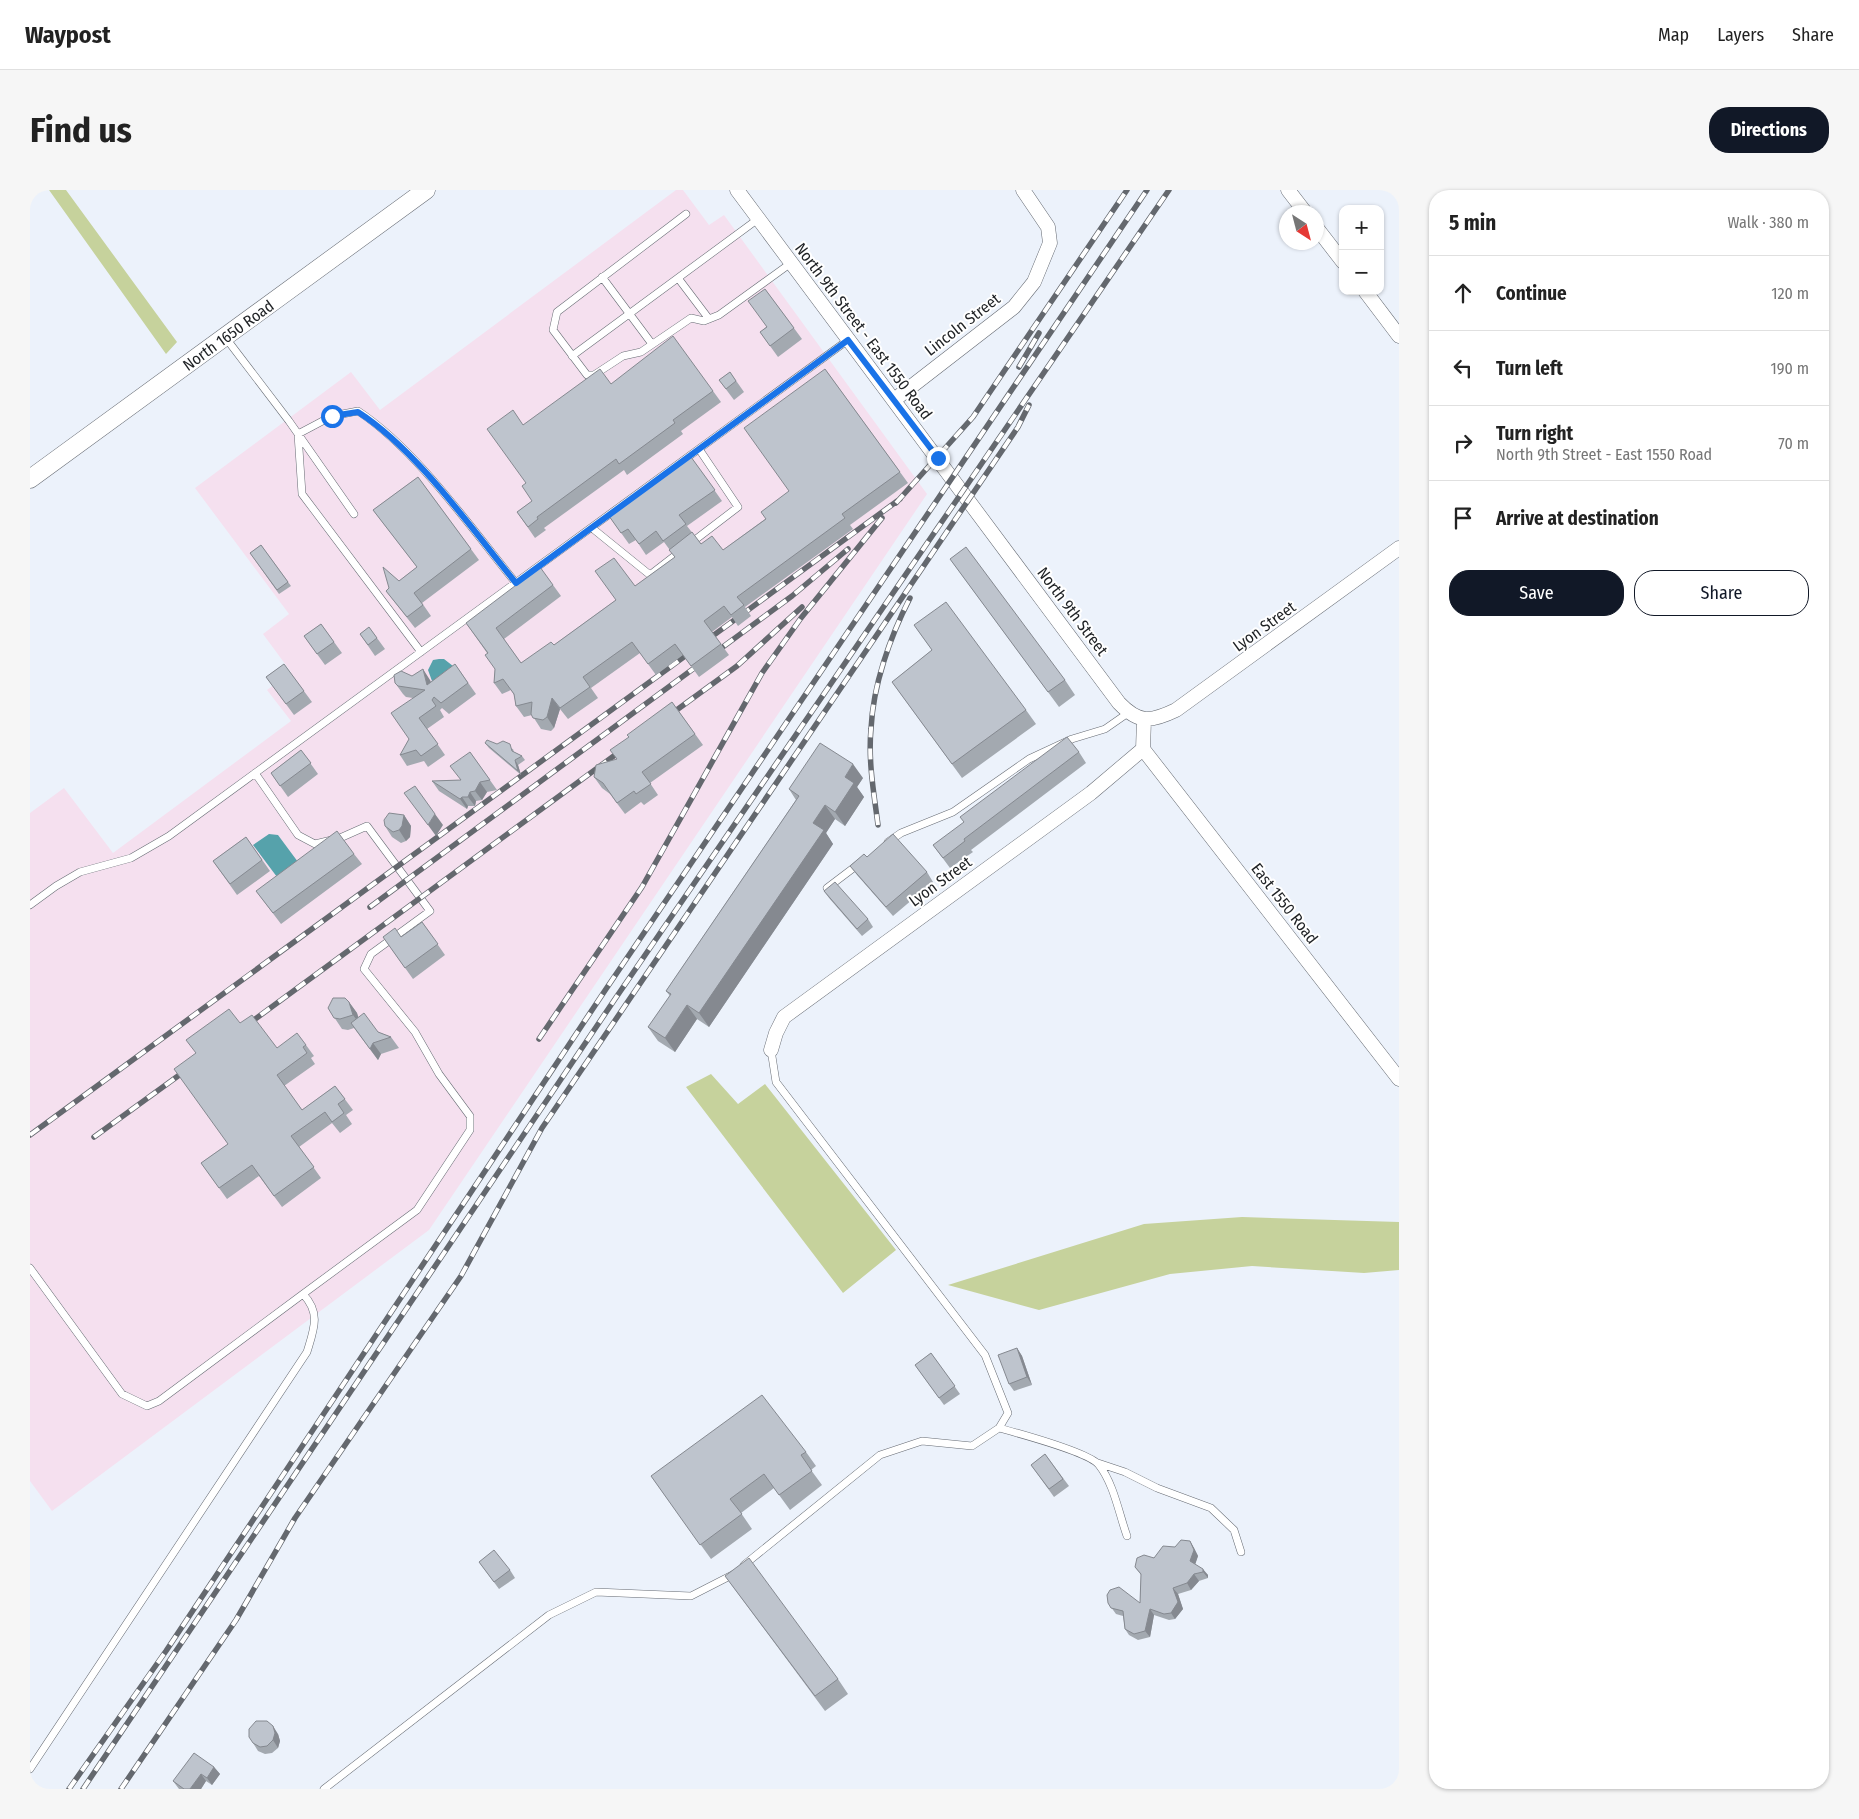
<!DOCTYPE html>
<html lang="en">
<head>
<meta charset="utf-8">
<style>
  :root { --surface:#fff; --page:#f6f6f6; --text:#222; --muted:#767676; --line:#e0e0e0; --accent:#111827 }
  body { margin:0; font-family:"Fira Sans Condensed",sans-serif; background:var(--page); color:var(--text) }
  .controls { position:absolute; right:15px; top:15px; display:grid; overflow:hidden; border-radius:10px; box-shadow:0 1px 4px #0004 }
  .controls button { width:45px; height:45px; display:grid; place-items:center; padding:0; border:0; border-bottom:1px solid var(--line); background:var(--surface); color:var(--text); font:25px sans-serif }
  .compass { position:absolute; left:1249px; top:15px; width:45px; height:45px; border-radius:50%; background:var(--surface); box-shadow:0 1px 4px #0004; rotate:144deg }
  .stop { position:absolute; width:15px; height:15px; margin:-11px; border:4px solid #1a73e8; border-radius:50%; background:#fff }
  .stop.end { background:#1a73e8; border-color:#fff; box-shadow:0 1px 5px #0008 }
  .list { margin:0; padding:0; list-style:none }
  h2 { display:flex; justify-content:space-between; align-items:center; height:65px; margin:0; padding:0 20px; font-size:21px }
  h2 small { font-size:16px; font-weight:400; color:var(--muted) }
  .list li { display:grid; grid-template-columns:32px 1fr auto; gap:15px; align-items:center; box-sizing:border-box; height:75px; padding:0 20px; border-top:1px solid var(--line) }
  .list b { display:block; font-size:19px; white-space:nowrap }
  .list p { margin:0; font-size:16px; white-space:nowrap; color:var(--muted) }
  .list em { font-size:16px; font-style:normal; color:var(--muted) }
  .actions { display:flex; gap:10px; padding:15px 20px }
  .actions a { flex:1; padding:11px 0; border:1px solid var(--accent); border-radius:20px; text-align:center; font-size:18px; color:var(--accent) }
  .actions .main { background:var(--accent); color:#fff }
  .icon { flex:none; width:28px; height:28px; fill:none; stroke:currentColor; stroke-width:2; stroke-linecap:round; stroke-linejoin:round }
  .map { position:relative; flex:none; width:1369px; height:1599px; overflow:hidden; border-radius:20px }
  header { display:flex; align-items:center; gap:30px; box-sizing:border-box; height:70px; padding:0 25px; background:var(--surface); border-bottom:1px solid var(--line) }
  header strong { font-size:24px }
  nav { display:flex; gap:28px; margin-inline-start:auto; font-size:18px }
  .intro { display:flex; align-items:center; justify-content:space-between; box-sizing:border-box; height:120px; padding:0 30px }
  h1 { margin:0; font-size:35px }
  .button { padding:12px 22px; border-radius:20px; background:var(--accent); color:#fff; font-size:18px; font-weight:700 }
  main { display:flex; gap:30px; padding:0 30px }
  aside { flex:1; background:var(--surface); border-radius:20px; box-shadow:0 1px 4px #0004 }
  .map>svg:first-child { display:block }
  .industrial { fill:#f5e0ef }
  .green { fill:#c6d29c }
  .water { fill:#56a2ab }
  .lines { fill:none; stroke-linecap:round; stroke-linejoin:round }
  .service-casing { stroke:#666b73; stroke-width:8 }
  .minor-casing { stroke:#666b73; stroke-width:15 }
  .tertiary-casing { stroke:#666b73; stroke-width:19 }
  .service { stroke:#fff; stroke-width:7 }
  .minor { stroke:#fff; stroke-width:14 }
  .tertiary { stroke:#fff; stroke-width:18 }
  .rail-casing { stroke:#64686e; stroke-width:5.5 }
  .rail { stroke:#fff; stroke-width:4; stroke-dasharray:11; stroke-linecap:butt }
  .wall { fill:#a3a9b0 }
  .shaded-wall { fill:#858990 }
  .building { fill:#bec4cd; stroke:#858990 }
  .route { stroke:#1a73e8; stroke-width:6 }
  .labels { text-anchor:middle; stroke-width:4; stroke-linejoin:round; paint-order:stroke }
  .street-label { font-size:16px; fill:#1e2124; stroke:#fff }
</style>
</head>
<body>
<header>
<strong>Waypost</strong>
<nav><a>Map</a><a>Layers</a><a>Share</a></nav>
</header>
<div class="intro"><h1>Find us</h1><a class="button">Directions</a></div>
<main>
<div class="map">
<svg width="1369" height="1599" viewBox="0 0 1369 1599">
  <rect width="100%" height="100%" fill="#ecf2fb"/>
  <!-- industrial -->
  <path class="industrial" d="M 646,0 L 653,0 L 679,35 L 694,25 L 897,304 L 399,1040 L 22,1321 L 0,1291 L 0,623 L 34,598 L 83,663 L 261,531 L 237,500 L 261,482 L 233,444 L 259,424 L 165,298 L 321,182 L 350,220 Z"/>
  <!-- green -->
  <path class="green" d="M 19,0 L 36,0 L 147,152 L 136,164 Z
    M 681,884 L 708,914 L 735,894 L 866,1060 L 813,1103 L 656,897 Z
    M 1212,1027 L 1369,1032 L 1369,1080 L 1334,1083 L 1222,1076 L 1140,1084 L 1009,1120 L 918,1095 L 1114,1034 Z"/>
  <!-- water -->
  <path class="water" d="M 409,469 L 414,469 L 423,476 L 407,494 L 402,491 L 398,480 L 403,470 Z
    M 239,644 L 248,645 L 268,672 L 247,687 L 223,655 Z"/>
  <g class="lines">
    <!-- service casing -->
    <g class="service-casing">
      <path id="service" d="M 656,24 L 527,122 L 523,140 L 557,185 L 564,185 L 593,166 L 611,162 L 661,128 L 674,131 L 689,125 L 761,73
        M 572,87 L 622,154
        M 648,88 L 679,129
        M 195,147 L 259,231 L 324,324
        M 542,166 L 728,29
        M 562,338 L 620,385 L 651,361
        M 661,353 L 708,317 L 669,259
        M 391,462 L 272,304 L 268,244 L 302,226 L 328,221 C 387,260 441,338 486,393
        M 225,583 L 268,645 L 285,654 L 310,648 L 337,636 L 400,721 L 341,764 L 334,779 L 385,842 L 409,884 L 440,926 L 440,940 L 387,1020 L 273,1104
        M 858,652 L 871,643 L 923,622 L 999,569 L 1042,549 L 1075,539 L 1098,523
        M 797,698 L 830,673
        M 0,715 L 26,696 L 50,682 L 101,668 L 139,646 L 818,150
        M 0,1078 L 92,1204 L 117,1216 L 129,1211 L 273,1104 C 291,1123 284,1139 277,1162 L 0,1579
        M 969,1238 C 987,1243 1059,1262 1069,1275 C 1084,1294 1089,1324 1097,1346
        M 1068,1273 L 1095,1282 L 1127,1298 L 1181,1318 L 1204,1340 L 1211,1362
        M 714,1375 L 850,1265 L 892,1251 L 942,1256 L 969,1238 L 978,1223 L 955,1165 L 746,892 L 741,860
        M 294,1599 L 519,1425 L 566,1402 L 661,1406 L 704,1384"/>
    </g>
    <!-- minor casing -->
    <g class="minor-casing">
      <path id="minor" d="M 707,0 L 1089,513 C 1109,534 1121,532 1146,520 L 1369,358
        M 1258,0 L 1275,22
        M 1286,37 L 1313,72
        M 1335,101 L 1369,146
        M 864,210 L 984,117 L 1004,92 L 1020,53 L 1018,37 L 993,0
        M 1113,559 L 1369,889
        M 1113,559 L 1114,530
        M 741,860 L 746,843 L 754,827 L 1061,603 L 1113,559"/>
    </g>
    <!-- tertiary casing -->
    <g class="tertiary-casing">
      <path id="tertiary" d="M 0,289 L 396,0"/>
    </g>
    <!-- service -->
    <use href="#service" class="service"/>
    <!-- minor -->
    <use href="#minor" class="minor"/>
    <!-- tertiary -->
    <use href="#tertiary" class="tertiary"/>
    <!-- rail casing -->
    <g class="rail-casing">
      <path id="rail" d="M 989,177 L 1009,143
        M 866,313 L 943,227 L 1097,0
        M 637,527 L 707,476 L 772,417
        M 848,635 C 844,604 838,571 841,539 C 843,495 860,447 880,408
        M 340,717 L 762,406 L 818,359
        M 213,838 L 596,557
        M 509,849 L 612,697 L 732,483 L 771,428 L 852,328
        M 0,945 L 870,309
        M 64,947 L 159,878
        M 39,1599 L 136,1461 L 576,799 L 1117,0
        M 53,1599 L 585,809 L 1139,0
        M 91,1599 L 206,1430 L 265,1328 L 431,1086 L 512,938 L 988,237 L 999,215"/>
    </g>
    <!-- rail -->
    <use href="#rail" class="rail"/>
  </g>
  <!-- wall -->
  <path class="wall" d="M 735,99 L 772,149 L 748,167 L 730,142 L 736,137 Z
    M 795,179 L 878,293 L 820,335 L 823,339 L 715,417 L 721,426 L 708,436 L 702,427 L 682,442 L 699,465 L 669,487 L 653,465 L 626,485 L 610,463 L 561,498 L 568,508 L 538,529 L 530,519 L 524,538 L 521,541 L 511,539 L 502,525 L 494,527 L 486,516 L 484,505 L 481,500 L 472,504 L 464,493 L 465,479 L 457,463 L 436,433 L 523,395 L 531,406 L 474,449 L 491,473 L 524,455 L 645,367 L 634,352 L 616,365 L 606,350 L 599,354 L 579,326 L 661,267 L 692,311 L 657,336 L 671,354 L 693,360 L 735,329 L 759,301 Z
    M 700,182 L 714,202 L 704,210 L 689,190 Z
    M 581,194 L 683,201 L 691,212 L 651,241 L 653,244 L 597,285 L 594,280 L 514,338 L 516,340 L 505,348 L 487,322 L 502,311 L 493,235 Z
    M 388,287 L 449,370 L 392,413 L 401,426 L 385,438 L 356,401 L 387,377 L 343,320 Z
    M 231,355 L 261,396 L 249,404 L 220,363 Z
    M 920,369 L 1035,490 L 1045,505 L 1029,517 Z
    M 291,434 L 312,463 L 295,475 L 274,446 Z
    M 884,435 L 996,520 L 1006,534 L 932,588 L 862,492 L 902,460 Z
    M 339,437 L 355,459 L 345,466 L 330,444 Z
    M 254,474 L 282,512 L 264,525 L 236,487 Z
    M 425,474 L 446,504 L 419,524 L 412,518 L 410,520 L 414,527 L 397,539 L 415,565 L 398,577 L 394,571 L 377,576 L 370,565 L 379,549 L 383,508 L 376,507 L 373,504 L 365,493 L 382,486 L 400,490 L 401,492 Z
    M 642,512 L 673,555 L 620,593 L 628,605 L 614,615 L 611,612 L 595,624 L 580,604 L 572,598 L 564,587 L 587,569 L 599,547 Z
    M 455,553 L 467,554 L 483,559 L 484,562 L 492,566 L 495,570 L 488,575 L 491,585 L 459,558 Z
    M 271,560 L 288,584 L 258,607 L 241,583 Z
    M 440,562 L 467,600 L 457,602 L 452,610 L 446,611 L 445,616 L 438,616 L 437,619 L 409,601 L 402,591 L 430,590 Z
    M 1049,562 L 1056,573 L 941,660 L 943,662 L 920,678 L 903,655 Z
    M 833,588 L 827,597 L 834,607 L 815,636 L 805,629 L 796,643 L 803,654 L 679,837 L 667,829 L 645,862 L 628,851 L 618,837 L 640,806 L 636,801 L 766,610 L 759,599 Z
    M 374,625 L 381,636 L 380,647 L 376,651 L 371,653 L 362,647 L 355,636 Z
    M 216,647 L 240,681 L 207,705 L 183,671 Z
    M 324,664 L 332,674 L 251,734 L 226,701 Z
    M 837,667 L 897,682 L 903,692 L 863,726 L 827,685 L 820,676 Z
    M 794,701 L 838,729 L 843,737 L 832,746 L 799,708 Z
    M 392,732 L 415,765 L 383,789 L 353,747 L 371,747 Z
    M 319,812 L 327,823 L 328,827 L 348,842 L 361,847 L 369,858 L 351,864 L 348,870 L 324,838 L 318,840 L 312,839 L 298,818 Z
    M 276,855 L 284,866 L 281,868 L 285,874 L 254,896 L 272,920 L 305,896 L 323,920 L 316,925 L 322,934 L 310,943 L 302,933 L 269,957 L 291,988 L 252,1017 L 229,986 L 197,1009 L 171,973 L 198,954 L 247,858 Z
    M 987,1158 L 992,1166 L 1002,1195 L 984,1201 L 979,1194 Z
    M 901,1163 L 930,1204 L 914,1215 L 885,1175 Z
    M 776,1262 L 786,1276 L 781,1280 L 792,1295 L 760,1320 L 744,1298 L 711,1323 L 722,1339 L 681,1369 L 621,1286 Z
    M 1015,1264 L 1039,1296 L 1024,1307 L 1001,1275 Z
    M 1160,1351 L 1164,1358 L 1168,1366 L 1165,1374 L 1178,1385 L 1178,1388 L 1169,1391 L 1161,1400 L 1148,1404 L 1153,1419 L 1145,1429 L 1139,1430 L 1124,1425 L 1120,1447 L 1108,1450 L 1099,1445 L 1095,1439 L 1093,1426 L 1086,1424 L 1078,1413 L 1110,1413 L 1111,1385 L 1105,1377 L 1145,1357 Z
    M 449,1372 L 480,1380 L 485,1388 L 469,1399 Z
    M 695,1386 L 808,1489 L 818,1504 L 795,1521 Z
    M 248,1544 L 250,1551 L 248,1558 L 242,1563 L 235,1564 L 228,1561 L 223,1553 Z
    M 184,1577 L 190,1584 L 182,1595 L 176,1591 L 171,1599 L 149,1599 L 143,1591 Z"/>
  <!-- shaded-wall -->
  <path class="shaded-wall" d="M 393,479 L 400,490 L 405,506 L 397,495 Z
    M 522,508 L 530,519 L 524,538 L 517,527 Z
    M 485,570 L 488,575 L 491,585 L 488,581 Z
    M 823,574 L 833,588 L 827,597 L 834,607 L 815,636 L 805,622 L 815,587 Z
    M 450,592 L 457,602 L 452,610 L 445,601 Z
    M 440,602 L 446,611 L 445,616 L 438,607 Z
    M 432,607 L 438,616 L 437,619 L 430,609 Z
    M 795,615 L 805,629 L 796,643 L 803,654 L 679,837 L 669,823 L 783,633 Z
    M 405,624 L 413,635 L 406,646 L 398,635 Z
    M 374,625 L 381,636 L 380,647 L 376,651 L 369,640 Z
    M 319,812 L 327,823 L 331,836 L 323,825 Z
    M 657,815 L 667,829 L 645,862 L 635,848 Z
    M 343,853 L 351,864 L 348,870 L 340,859 Z
    M 987,1158 L 992,1166 L 1002,1195 L 997,1187 Z
    M 1160,1351 L 1164,1358 L 1168,1366 L 1164,1378 L 1160,1371 Z
    M 1173,1379 L 1178,1385 L 1178,1388 L 1173,1382 Z
    M 1164,1384 L 1169,1391 L 1161,1400 L 1157,1393 Z
    M 1143,1398 L 1148,1404 L 1153,1419 L 1145,1429 L 1141,1423 Z
    M 1120,1419 L 1124,1425 L 1120,1447 L 1115,1441 Z
    M 243,1536 L 248,1544 L 250,1551 L 248,1558 L 243,1550 Z
    M 184,1577 L 190,1584 L 182,1595 L 177,1588 Z
    M 171,1584 L 176,1591 L 171,1599 L 160,1599 Z"/>
  <!-- building -->
  <path class="building" d="M 735,99 L 764,138 L 740,156 L 730,142 L 737,137 L 718,111 Z
    M 643,146 L 683,201 L 643,230 L 645,233 L 589,274 L 586,269 L 507,327 L 508,329 L 498,337 L 487,322 L 502,311 L 492,296 L 496,293 L 457,239 L 483,220 L 493,235 L 570,179 L 581,194 Z
    M 795,179 L 870,282 L 812,324 L 815,328 L 707,407 L 714,415 L 701,425 L 694,416 L 674,431 L 691,454 L 661,476 L 645,454 L 618,474 L 602,452 L 553,487 L 560,497 L 530,518 L 522,508 L 517,527 L 513,530 L 503,528 L 501,524 L 502,512 L 486,516 L 484,504 L 473,489 L 464,493 L 465,479 L 455,465 L 458,463 L 436,433 L 510,377 L 523,395 L 466,438 L 491,473 L 521,452 L 524,455 L 586,410 L 565,381 L 584,368 L 605,396 L 645,367 L 639,360 L 662,342 L 671,354 L 682,346 L 693,360 L 736,329 L 731,322 L 759,301 L 714,238 Z
    M 700,182 L 706,191 L 696,199 L 689,190 Z
    M 661,267 L 685,300 L 649,325 L 656,334 L 633,351 L 626,341 L 609,354 L 598,339 L 591,343 L 579,326 Z
    M 388,287 L 441,359 L 384,403 L 393,415 L 377,427 L 356,401 L 359,398 L 353,377 L 369,391 L 387,377 L 343,320 Z
    M 231,355 L 258,392 L 247,400 L 220,363 Z
    M 936,357 L 1035,490 L 1018,502 L 920,369 Z
    M 916,412 L 996,520 L 922,574 L 862,492 L 902,460 L 884,435 Z
    M 291,434 L 304,452 L 287,464 L 274,446 Z
    M 339,437 L 347,448 L 338,455 L 330,444 Z
    M 254,474 L 274,501 L 256,514 L 236,487 Z
    M 425,474 L 438,493 L 411,513 L 404,507 L 402,510 L 406,516 L 389,528 L 408,554 L 391,566 L 386,560 L 370,565 L 379,549 L 361,523 L 395,500 L 368,496 L 365,493 L 364,485 L 371,481 L 382,486 L 393,479 L 397,495 Z
    M 642,512 L 665,544 L 612,582 L 621,594 L 606,604 L 604,601 L 587,613 L 573,593 L 564,587 L 566,575 L 587,569 L 580,560 L 599,547 L 597,545 Z
    M 1037,547 L 1049,562 L 934,649 L 935,651 L 913,668 L 903,655 L 934,632 L 930,627 Z
    M 457,550 L 467,554 L 473,551 L 480,554 L 482,561 L 492,566 L 485,570 L 488,581 L 455,553 Z
    M 790,553 L 823,574 L 815,587 L 824,593 L 805,622 L 795,615 L 783,633 L 794,640 L 669,823 L 657,815 L 635,848 L 618,837 L 641,804 L 636,801 L 769,606 L 759,599 Z
    M 271,560 L 281,573 L 250,596 L 241,583 Z
    M 440,562 L 460,590 L 450,592 L 445,601 L 440,602 L 438,607 L 432,607 L 430,609 L 402,591 L 431,590 L 420,576 Z
    M 385,596 L 405,624 L 398,635 L 374,603 Z
    M 359,623 L 374,625 L 372,636 L 369,640 L 363,642 L 355,636 L 354,630 Z
    M 307,641 L 324,664 L 243,723 L 226,701 Z
    M 863,644 L 897,682 L 856,717 L 820,676 L 834,664 L 837,667 Z
    M 216,647 L 232,670 L 200,694 L 183,671 Z
    M 805,692 L 838,729 L 827,739 L 794,701 Z
    M 392,732 L 408,754 L 375,778 L 353,747 L 365,738 L 371,747 Z
    M 303,808 L 315,808 L 319,812 L 323,825 L 310,829 L 304,828 L 298,818 Z
    M 199,819 L 210,833 L 222,825 L 247,858 L 267,843 L 276,855 L 273,857 L 277,863 L 247,885 L 272,920 L 305,896 L 315,909 L 308,914 L 314,923 L 302,932 L 295,922 L 261,946 L 284,977 L 244,1006 L 222,975 L 189,998 L 171,973 L 198,954 L 144,879 L 166,863 L 156,850 Z
    M 334,823 L 348,842 L 361,847 L 343,853 L 340,859 L 321,833 Z
    M 987,1158 L 997,1187 L 979,1194 L 968,1165 Z
    M 901,1163 L 925,1196 L 909,1208 L 885,1175 Z
    M 732,1205 L 776,1262 L 771,1265 L 782,1281 L 749,1305 L 734,1284 L 700,1309 L 712,1324 L 670,1355 L 621,1286 Z
    M 1015,1264 L 1033,1289 L 1019,1299 L 1001,1275 Z
    M 1151,1350 L 1160,1351 L 1164,1360 L 1160,1371 L 1173,1379 L 1173,1382 L 1164,1384 L 1157,1393 L 1143,1398 L 1148,1412 L 1141,1423 L 1134,1424 L 1120,1419 L 1115,1441 L 1104,1444 L 1095,1439 L 1093,1421 L 1081,1418 L 1078,1413 L 1077,1405 L 1080,1400 L 1089,1397 L 1110,1413 L 1111,1384 L 1105,1377 L 1107,1368 L 1114,1365 L 1124,1368 L 1133,1356 L 1145,1357 Z
    M 464,1360 L 480,1380 L 464,1392 L 449,1372 Z
    M 719,1368 L 808,1489 L 785,1506 L 695,1386 Z
    M 226,1531 L 237,1531 L 243,1536 L 245,1543 L 243,1550 L 237,1556 L 230,1557 L 223,1553 L 219,1547 L 219,1539 Z
    M 164,1563 L 184,1577 L 177,1588 L 171,1584 L 160,1599 L 154,1599 L 143,1591 Z"/>
  <g class="lines">
    <!-- route -->
    <path class="route" d="M 302,226 L 328,222 C 387,260 441,338 486,393 L 818,150 L 908,268"/>
  </g>
  <g class="labels">
    <!-- street labels -->
    <g class="street-label">
      <text transform="translate(932 134) rotate(-38)" y="6">Lincoln Street</text>
      <text transform="translate(834 141) rotate(53)" y="6">North 9th Street - East 1550 Road</text>
      <text transform="translate(198 145) rotate(-36)" y="6">North 1650 Road</text>
      <text transform="translate(1043 421) rotate(53)" y="6">North 9th Street</text>
      <text transform="translate(1234 436) rotate(-36)" y="6">Lyon Street</text>
      <text transform="translate(910 691) rotate(-36)" y="6">Lyon Street</text>
      <text transform="translate(1255 713) rotate(52)" y="6">East 1550 Road</text>
    </g>
  </g>
</svg>
<div class="controls">
<button>+</button>
<button>−</button>
</div>
<svg class="compass" viewBox="-18 -18 36 36"><path d="M0-13l5 13h-10z" fill="#e53935"/><path d="M0 13l5-13h-10z" fill="#767676"/></svg>
<div class="stop" style="left:302px;top:226px"></div>
<div class="stop end" style="left:908px;top:268px"></div>
</div>
<aside>
<h2>5 min<small>Walk · 380 m</small></h2>
<ul class="list">
<li><svg class="icon" aria-label="ahead" viewBox="0 0 24 24"><path d="M12 20V5M6 11l6-6 6 6"/></svg><div><b>Continue</b></div><em>120 m</em></li>
<li><svg class="icon" aria-label="left" viewBox="0 0 24 24"><path d="M17 20v-9H6M10 6l-5 5 5 5"/></svg><div><b>Turn left</b></div><em>190 m</em></li>
<li><svg class="icon" aria-label="right" viewBox="0 0 24 24"><path d="M7 20v-9h11M14 6l5 5-5 5"/></svg><div><b>Turn right</b><p>North 9th Street - East 1550 Road</p></div><em>70 m</em></li>
<li><svg class="icon" aria-label="arrive" viewBox="0 0 24 24"><path d="M6 21V4h12l-3 4 3 4H6"/></svg><div><b>Arrive at destination</b></div></li>
</ul>
<div class="actions"><a class="main">Save</a><a>Share</a></div>
</aside>
</main>
</body>
</html>
